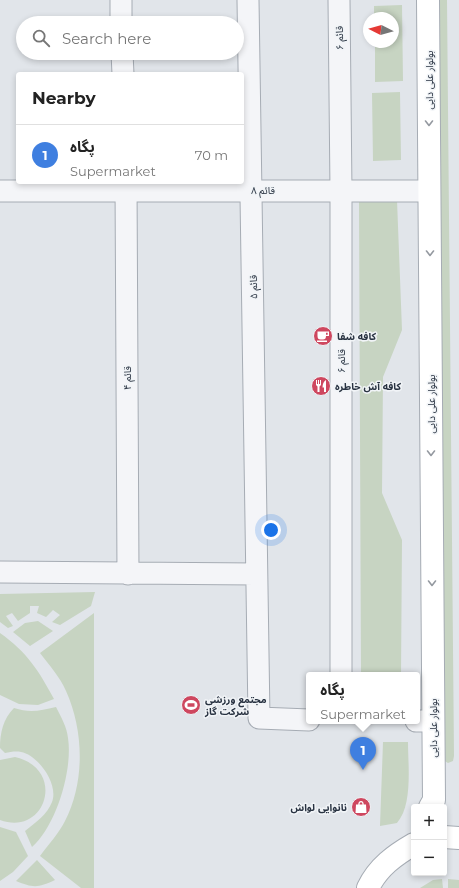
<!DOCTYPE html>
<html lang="en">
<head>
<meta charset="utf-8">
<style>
  :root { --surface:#fff; --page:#f6f6f6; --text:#222; --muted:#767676; --line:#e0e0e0; --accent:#ce475f }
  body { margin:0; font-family:Montserrat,"Noto Sans Arabic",sans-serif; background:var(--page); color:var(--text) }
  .controls { position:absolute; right:12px; bottom:12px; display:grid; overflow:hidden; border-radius:4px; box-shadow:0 2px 6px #0003 }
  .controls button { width:36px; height:36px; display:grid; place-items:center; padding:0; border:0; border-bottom:1px solid var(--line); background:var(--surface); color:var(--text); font:20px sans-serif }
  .compass { position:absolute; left:363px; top:12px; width:36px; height:36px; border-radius:50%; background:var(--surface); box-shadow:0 2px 6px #0003; rotate:276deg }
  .you { position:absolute; left:271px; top:530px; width:14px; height:14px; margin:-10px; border:3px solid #fff; border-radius:50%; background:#1a73e8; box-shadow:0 0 0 6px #1a73e833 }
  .badge { display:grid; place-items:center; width:26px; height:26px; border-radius:50%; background:var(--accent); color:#fff; font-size:13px; font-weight:700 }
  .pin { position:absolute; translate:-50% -33px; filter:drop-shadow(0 1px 2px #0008) }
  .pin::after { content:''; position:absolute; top:21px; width:14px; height:12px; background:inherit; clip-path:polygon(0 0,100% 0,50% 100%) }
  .popup { position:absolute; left:306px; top:672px; width:114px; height:52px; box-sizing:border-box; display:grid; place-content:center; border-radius:4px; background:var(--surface); filter:drop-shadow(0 1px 3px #0005); font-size:13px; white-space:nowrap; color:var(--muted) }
  .popup b { font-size:15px; color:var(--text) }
  .popup::after { content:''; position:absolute; left:50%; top:100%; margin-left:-8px; border:8px solid transparent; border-top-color:var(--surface) }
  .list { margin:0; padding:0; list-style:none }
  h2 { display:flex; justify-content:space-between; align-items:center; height:52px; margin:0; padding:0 16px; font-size:17px }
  h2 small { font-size:13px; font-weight:400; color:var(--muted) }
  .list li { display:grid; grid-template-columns:26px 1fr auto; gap:12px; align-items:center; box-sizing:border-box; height:60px; padding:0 16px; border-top:1px solid var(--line) }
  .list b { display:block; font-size:15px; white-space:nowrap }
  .list p { margin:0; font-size:13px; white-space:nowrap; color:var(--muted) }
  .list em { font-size:13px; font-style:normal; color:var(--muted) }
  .icon { flex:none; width:22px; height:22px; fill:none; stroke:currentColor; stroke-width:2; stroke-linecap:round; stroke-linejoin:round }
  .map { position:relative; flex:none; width:459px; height:888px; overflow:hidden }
  .search { position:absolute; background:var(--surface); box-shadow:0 2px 6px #0003; left:16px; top:16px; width:228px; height:44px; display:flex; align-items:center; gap:10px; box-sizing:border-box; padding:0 14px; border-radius:22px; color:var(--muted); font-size:15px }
  .panel { position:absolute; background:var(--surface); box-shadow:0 2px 6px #0003; left:16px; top:72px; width:228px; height:112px; border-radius:4px }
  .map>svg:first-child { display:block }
  .green { fill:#c7d4c2 }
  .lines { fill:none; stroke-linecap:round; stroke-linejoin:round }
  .street-casing { stroke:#a6acb4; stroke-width:23 }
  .secondary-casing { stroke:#a6acb4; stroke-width:24 }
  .street { stroke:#f4f5f8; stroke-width:21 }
  .secondary { stroke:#fff; stroke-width:22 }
  .oneway { stroke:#9499a0 }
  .labels { text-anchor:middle; stroke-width:3; stroke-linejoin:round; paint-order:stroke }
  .street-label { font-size:10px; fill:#293342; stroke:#f1f4f7 }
  .poi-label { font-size:10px; font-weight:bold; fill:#293342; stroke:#f1f4f7; text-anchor:start }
</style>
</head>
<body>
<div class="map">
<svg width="459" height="888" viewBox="0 0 459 888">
  <rect width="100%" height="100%" fill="#e1e5ea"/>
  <!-- green -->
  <path class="green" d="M 436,0 L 447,0 L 454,756 L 453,761 L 448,763 L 443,760 Z
    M 402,5 L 403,81 L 375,82 L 375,42 L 393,42 L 393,18 L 374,18 L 374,6 Z
    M 400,92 L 401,160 L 373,161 L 372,93 Z
    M 359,200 L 397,200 L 402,330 L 383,377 L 382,493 L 402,540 L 401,675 L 361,675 Z
    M 95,592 L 91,606 L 60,625 L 52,622 L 60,615 L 53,610 L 46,617 L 37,613 L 39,606 L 30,606 L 30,613 L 18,621 L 12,613 L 6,616 L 13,626 L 8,628 L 0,622 L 0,594 Z
    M 94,613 L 94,888 L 81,888 L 40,856 C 48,845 59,833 65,821 C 85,782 84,731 66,691 C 60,677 49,665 40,653 Z
    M 38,621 L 53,631 L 30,646 L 13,632 L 25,623 Z
    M 0,633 C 27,652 39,671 54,699 L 38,705 L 19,704 L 0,695 Z
    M 56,707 C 61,717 67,727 68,738 C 73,770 56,826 32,847 L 25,831 C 36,822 47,815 52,802 C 59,784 38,755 21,752 C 16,751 10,752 5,753 L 0,748 C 0,733 3,719 14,708 C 29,713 40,711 56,707 Z
    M 383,742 L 408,742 C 408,765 413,805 397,823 L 380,826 Z
    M 15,757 C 67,769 46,837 0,820 L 0,760 Z
    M 0,827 L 16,832 L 28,856 L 13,872 L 0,881 Z
    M 37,860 L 55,880 C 38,888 33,888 16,881 Z
    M 442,879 L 443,888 L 420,888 L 433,880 Z
    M 448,879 L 459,880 L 459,888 L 448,888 Z"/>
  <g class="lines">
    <!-- street casing -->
    <g class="street-casing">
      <path id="street" d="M 121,0 L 121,23
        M 248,0 L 259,718 L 309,720
        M 339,0 L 341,191 L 341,675
        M 122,53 L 123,74
        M 126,182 L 128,574
        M 0,191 L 429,191
        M 0,572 L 256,574
        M 416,721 L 433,721"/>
    </g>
    <!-- secondary casing -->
    <g class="secondary-casing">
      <path id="secondary" d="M 428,0 L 434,800 L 430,807
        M 444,837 L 459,838
        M 368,888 C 378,867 395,855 414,844"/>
    </g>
    <!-- street -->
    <use href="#street" class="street"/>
    <!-- secondary -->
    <use href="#secondary" class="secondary"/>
  </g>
  <!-- one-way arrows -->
  <defs><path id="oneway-chevron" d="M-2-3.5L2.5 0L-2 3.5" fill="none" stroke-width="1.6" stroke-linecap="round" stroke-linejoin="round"/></defs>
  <g class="oneway">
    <use href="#oneway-chevron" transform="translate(429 123) rotate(90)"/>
    <use href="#oneway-chevron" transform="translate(430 253) rotate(90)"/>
    <use href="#oneway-chevron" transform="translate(431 453) rotate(90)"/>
    <use href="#oneway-chevron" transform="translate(432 583) rotate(90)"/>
  </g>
  <!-- icons -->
  <defs>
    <g id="cafe-disc" transform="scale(1)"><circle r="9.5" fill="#ce475f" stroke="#f1f4f7"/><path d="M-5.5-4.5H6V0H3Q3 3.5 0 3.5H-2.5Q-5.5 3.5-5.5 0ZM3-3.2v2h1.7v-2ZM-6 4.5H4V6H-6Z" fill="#fff"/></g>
    <g id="restaurant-disc" transform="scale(1)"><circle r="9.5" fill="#ce475f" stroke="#f1f4f7"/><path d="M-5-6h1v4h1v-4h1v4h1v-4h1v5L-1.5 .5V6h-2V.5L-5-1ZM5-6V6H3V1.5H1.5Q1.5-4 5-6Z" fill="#fff"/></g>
    <g id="stadium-disc" transform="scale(1)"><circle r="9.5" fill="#ce475f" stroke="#f1f4f7"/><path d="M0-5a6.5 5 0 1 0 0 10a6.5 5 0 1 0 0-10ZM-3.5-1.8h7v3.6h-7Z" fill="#fff"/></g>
    <g id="shop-disc" transform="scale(1)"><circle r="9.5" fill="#ce475f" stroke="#f1f4f7"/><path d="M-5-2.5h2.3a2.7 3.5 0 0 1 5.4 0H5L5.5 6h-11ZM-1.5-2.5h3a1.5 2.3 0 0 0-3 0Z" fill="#fff"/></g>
  </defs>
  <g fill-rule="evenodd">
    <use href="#cafe-disc" x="323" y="336"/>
    <use href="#restaurant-disc" x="321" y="386"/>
    <use href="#stadium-disc" x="191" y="705"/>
    <use href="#shop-disc" x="361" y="807"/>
  </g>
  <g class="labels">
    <!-- street labels -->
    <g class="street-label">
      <text transform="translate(339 38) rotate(-91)" y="4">قائم ۶</text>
      <text transform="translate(429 80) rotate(-90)" y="4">بولوار علی دایی</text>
      <text x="263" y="194">قائم ۸</text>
      <text transform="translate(253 287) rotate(-91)" y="4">قائم ۵</text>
      <text transform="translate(341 361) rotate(-90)" y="4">قائم ۶</text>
      <text transform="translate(127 378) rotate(-90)" y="4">قائم ۴</text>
      <text transform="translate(431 404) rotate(-90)" y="4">بولوار علی دایی</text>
      <text transform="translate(433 728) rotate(-90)" y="4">بولوار علی دایی</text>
    </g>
    <!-- poi labels -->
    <g class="poi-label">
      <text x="337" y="340">کافه شفا</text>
      <text x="335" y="390">کافه آش خاطره</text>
      <text x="205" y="703">مجتمع ورزشی<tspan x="205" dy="12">شرکت گاز</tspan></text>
      <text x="347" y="811" text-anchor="end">نانوایی لواش</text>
    </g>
  </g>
</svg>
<div class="controls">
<button>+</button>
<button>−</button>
</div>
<svg class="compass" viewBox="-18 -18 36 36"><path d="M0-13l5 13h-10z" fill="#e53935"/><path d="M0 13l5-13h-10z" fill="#767676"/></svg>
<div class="you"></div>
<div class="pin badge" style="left:363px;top:770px;background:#3f7fe0">1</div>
<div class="popup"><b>پگاه</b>Supermarket</div>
<div class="search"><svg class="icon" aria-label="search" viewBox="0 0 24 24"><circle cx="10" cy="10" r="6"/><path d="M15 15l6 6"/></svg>Search here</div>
<section class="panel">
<h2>Nearby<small></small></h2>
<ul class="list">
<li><span class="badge" style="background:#3f7fe0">1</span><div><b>پگاه</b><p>Supermarket</p></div><em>70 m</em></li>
</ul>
</section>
</div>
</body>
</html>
